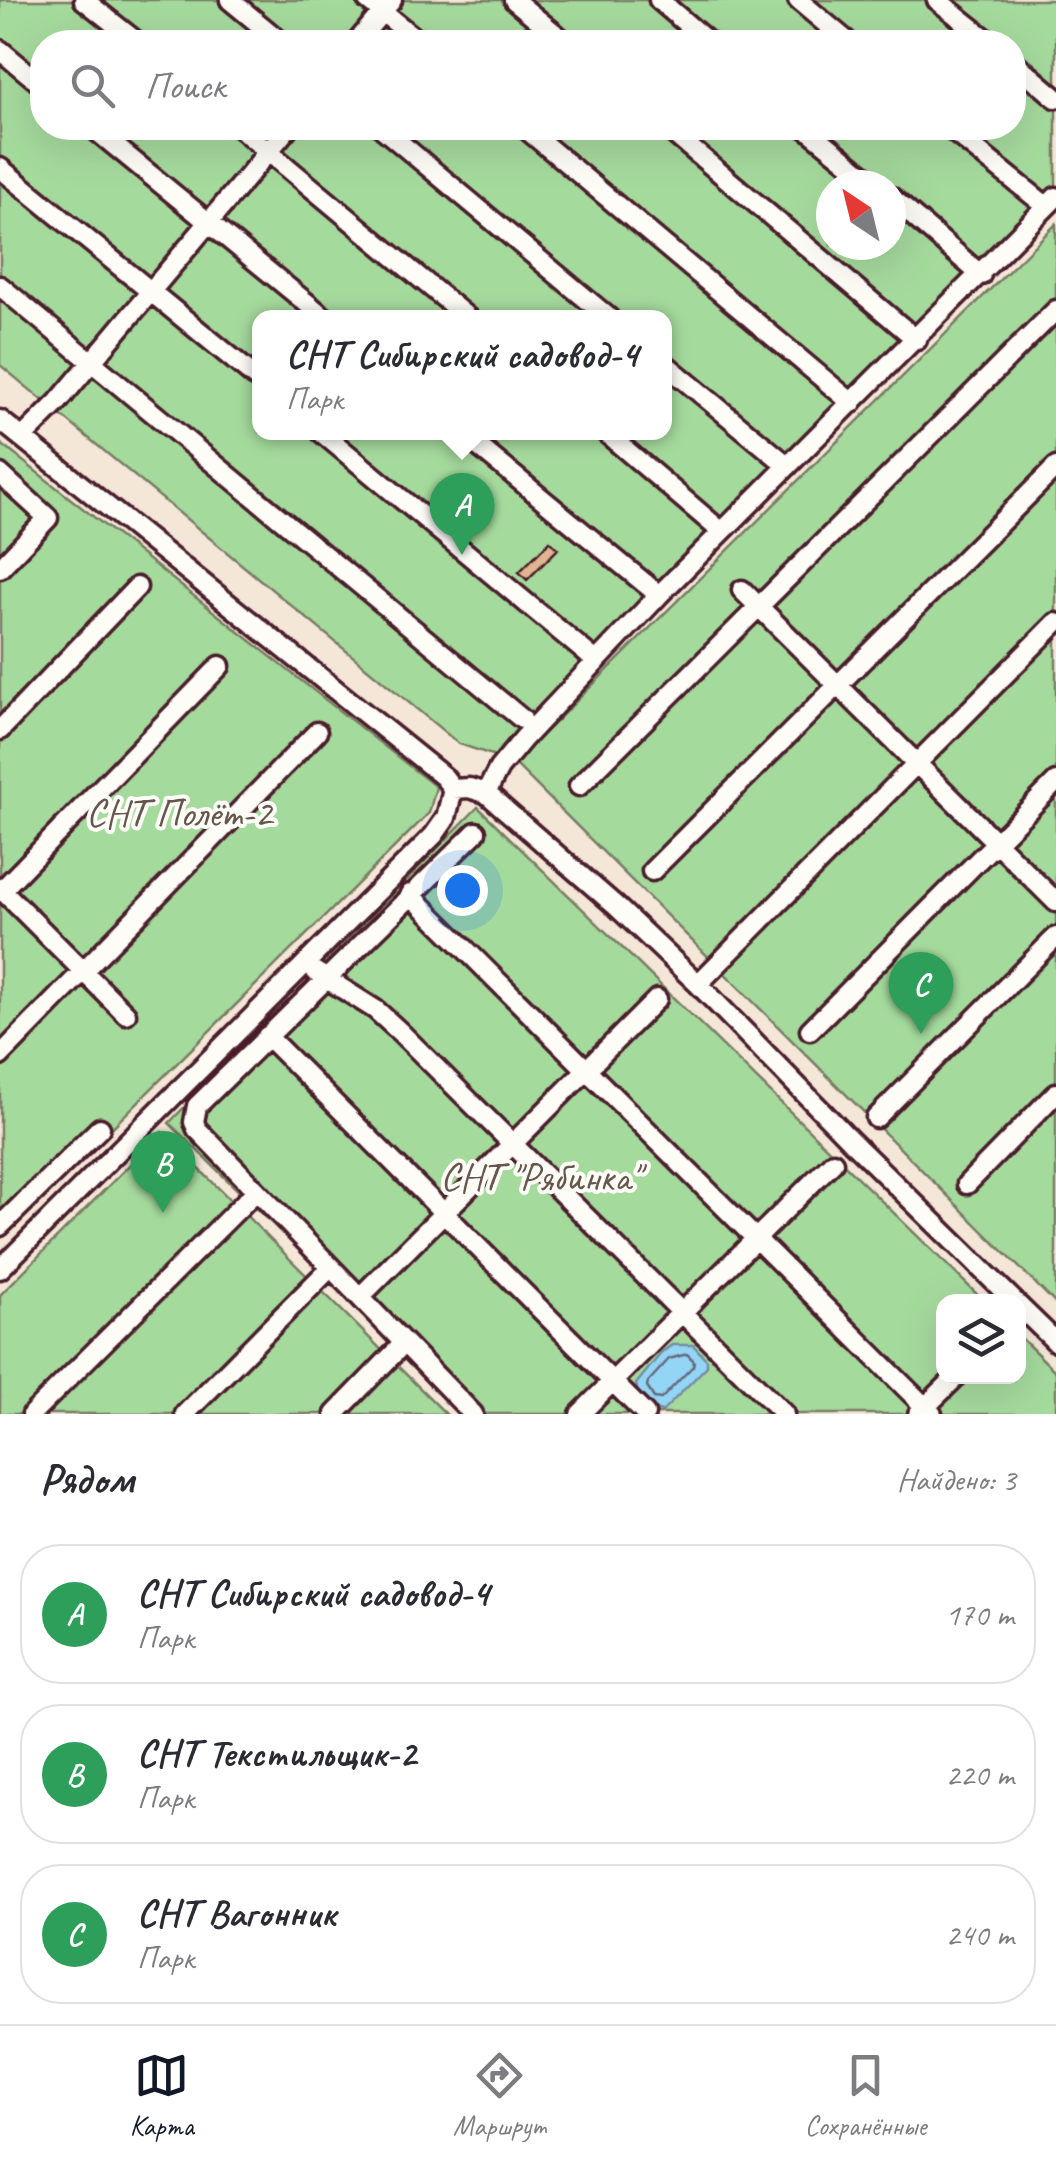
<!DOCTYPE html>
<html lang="ru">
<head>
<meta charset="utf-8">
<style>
  :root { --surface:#fff; --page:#f2f2f3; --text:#2b2b33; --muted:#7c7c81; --line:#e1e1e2; --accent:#111827 }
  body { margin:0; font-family:Caveat,sans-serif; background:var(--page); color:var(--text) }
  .controls { position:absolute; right:30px; bottom:30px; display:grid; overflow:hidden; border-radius:20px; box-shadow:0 10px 40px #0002 }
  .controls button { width:90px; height:90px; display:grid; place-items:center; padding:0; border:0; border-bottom:2px solid var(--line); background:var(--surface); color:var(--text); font:50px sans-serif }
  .compass { position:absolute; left:816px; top:170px; width:90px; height:90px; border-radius:50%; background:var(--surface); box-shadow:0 10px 40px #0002; rotate:325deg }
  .you { position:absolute; left:462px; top:890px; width:35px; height:35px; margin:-25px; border:8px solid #fff; border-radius:50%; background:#1a73e8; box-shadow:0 0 0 15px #1a73e833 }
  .badge { display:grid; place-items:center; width:65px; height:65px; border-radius:50%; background:var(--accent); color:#fff; font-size:32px; font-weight:700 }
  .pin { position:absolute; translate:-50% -82px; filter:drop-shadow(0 2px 5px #0008) }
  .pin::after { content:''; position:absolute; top:52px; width:35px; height:30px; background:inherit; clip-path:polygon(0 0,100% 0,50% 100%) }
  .popup { position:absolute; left:252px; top:310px; width:420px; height:130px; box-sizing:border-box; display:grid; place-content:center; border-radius:20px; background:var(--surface); filter:drop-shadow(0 2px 8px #0005); font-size:32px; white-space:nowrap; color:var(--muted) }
  .popup b { font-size:38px; color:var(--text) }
  .popup::after { content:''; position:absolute; left:50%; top:100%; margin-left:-20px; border:20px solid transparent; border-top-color:var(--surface) }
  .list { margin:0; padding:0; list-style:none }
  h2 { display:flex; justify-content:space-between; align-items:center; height:130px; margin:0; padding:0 40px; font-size:42px }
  h2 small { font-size:32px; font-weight:400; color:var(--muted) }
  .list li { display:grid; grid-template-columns:65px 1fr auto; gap:30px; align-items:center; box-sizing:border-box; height:140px; margin:0 20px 20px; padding:0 20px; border:2px solid var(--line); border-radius:40px }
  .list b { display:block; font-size:38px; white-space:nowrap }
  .list p { margin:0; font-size:32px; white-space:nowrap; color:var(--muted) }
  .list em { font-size:32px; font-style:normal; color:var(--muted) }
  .icon { flex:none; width:55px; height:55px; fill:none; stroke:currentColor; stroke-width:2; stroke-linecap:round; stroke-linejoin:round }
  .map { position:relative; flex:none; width:1056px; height:1414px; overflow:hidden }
  .search { position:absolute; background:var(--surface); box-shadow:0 10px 40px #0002; left:30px; right:30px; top:30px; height:110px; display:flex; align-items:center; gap:25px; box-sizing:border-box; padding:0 35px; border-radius:40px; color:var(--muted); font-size:38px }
  .sheet { height:610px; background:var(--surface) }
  nav { display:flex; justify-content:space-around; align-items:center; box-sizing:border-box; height:140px; border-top:2px solid var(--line); background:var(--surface); font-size:28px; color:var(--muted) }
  nav a { display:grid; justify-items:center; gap:5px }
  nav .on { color:var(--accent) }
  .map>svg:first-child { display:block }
  .green { fill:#a5da9d; stroke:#787c64; stroke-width:2.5; fill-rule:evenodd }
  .water { fill:#92d5f4; stroke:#758ca4; stroke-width:2.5 }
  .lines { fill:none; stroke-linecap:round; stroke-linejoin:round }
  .shore { stroke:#67687b; stroke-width:2.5 }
  .building { fill:#e0b591; stroke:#4a1f2b; stroke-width:2.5 }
  .minor-casing { stroke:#4a1f2b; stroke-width:25 }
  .minor { stroke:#fdfcf7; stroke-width:18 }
  .labels { text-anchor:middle; stroke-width:8; stroke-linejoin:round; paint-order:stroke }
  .park-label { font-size:40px; fill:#65574d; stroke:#fdfcf7 }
</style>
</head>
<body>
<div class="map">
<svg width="1056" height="1414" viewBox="0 0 1056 1414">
  <rect width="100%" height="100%" fill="#f4e7d8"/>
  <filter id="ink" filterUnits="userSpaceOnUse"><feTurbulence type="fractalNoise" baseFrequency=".01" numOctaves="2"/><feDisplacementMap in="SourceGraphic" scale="20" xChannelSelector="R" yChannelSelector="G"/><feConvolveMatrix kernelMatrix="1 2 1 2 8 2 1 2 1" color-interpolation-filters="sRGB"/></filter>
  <g filter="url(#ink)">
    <!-- green -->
    <path class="green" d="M 0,0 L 1056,0 L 1056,189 L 495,756 L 459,744 L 0,365 ZM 42,42 L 1014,42 L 1014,128 L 42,128 ZM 831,185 L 891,185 L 891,245 L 831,245 ZM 260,318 L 664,318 L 664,432 L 260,432 Z
      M 1056,224 L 1056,1304 L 514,763 Z
      M 0,443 L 436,787 L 429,813 L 0,1239 Z
      M 478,807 L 984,1301 L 944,1302 L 944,1376 L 1018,1376 L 1019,1336 L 1056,1372 L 1056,1414 L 467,1414 L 169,1123 Z
      M 162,1132 L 446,1414 L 0,1414 L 0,1295 Z"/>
    <!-- water -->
    <path class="water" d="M 672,1345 L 693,1345 L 707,1360 L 707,1366 L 662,1412 C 648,1410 638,1398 636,1384 L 662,1352 Z"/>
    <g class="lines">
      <!-- shore -->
      <path class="shore" d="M 687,1354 L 694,1361 L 693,1366 L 661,1399 L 654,1398 L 647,1387 L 648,1382 L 669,1359 Z"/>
    </g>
    <!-- building -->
    <path class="building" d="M 550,541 L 558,549 L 527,580 L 519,572 Z"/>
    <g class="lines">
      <!-- minor casing -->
      <g class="minor-casing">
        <path id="minor" d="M 84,0 L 137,42
          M 230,0 L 281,42
          M 367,0 L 420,42
          M 514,0 L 565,42
          M 659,0 L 708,42
          M 798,0 L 848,42
          M 937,0 L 990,42
          M 357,42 L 392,0
          M 0,50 L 42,85
          M 1014,62 L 1056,98
          M 93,128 L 325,318
          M 240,128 L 468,318
          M 382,128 L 609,318
          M 525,128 L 852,403
          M 667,128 L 917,340
          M 806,128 L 876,185
          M 949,128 L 1046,206
          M 0,168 L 260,381
          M 891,197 L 981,275
          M 0,286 L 522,719
          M 664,363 L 788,466
          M 0,420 L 444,777 L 453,789 L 446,818 L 434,835 L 0,1269
          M 321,432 L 596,661
          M 461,432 L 659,595
          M 605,432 L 722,532
          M 22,438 L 58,402 L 288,128
          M 0,474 L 48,518 L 0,568
          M 742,590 L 1056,902
          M 0,730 L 137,587
          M 579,786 L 1056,310
          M 453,789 L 469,788 L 486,793 L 617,907 L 698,984 L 852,1142 L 1015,1302
          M 486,793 L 499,768 L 524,738 L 659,595 L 1056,197
          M 652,871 L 1056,467
          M 0,888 L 126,1014
          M 0,892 L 220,666
          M 410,894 L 932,1414
          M 316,972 L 376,1010 L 400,1032 L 784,1414
          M 698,984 L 1056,623
          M 810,1030 L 1056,782
          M 267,1036 L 645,1414
          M 0,1056 L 317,732
          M 876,1118 L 1056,937
          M 967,1184 L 1056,1093
          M 0,1226 L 100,1128
          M 360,1297 L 657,999
          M 1018,1305 L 1056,1342
          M 32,1414 L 255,1192
          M 185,1414 L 329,1269
          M 335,1414 L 403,1344
          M 473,1414 L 197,1129 L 194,1122 L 197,1106 L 476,832
          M 580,1414 L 833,1162
          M 918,1414 L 957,1376"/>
      </g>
      <!-- minor -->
      <use href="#minor" class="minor"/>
    </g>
  </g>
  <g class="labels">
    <!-- park labels -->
    <g class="park-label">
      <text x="179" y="826">СНТ Полёт-2</text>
      <text x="540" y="1190">СНТ "Рябинка"</text>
    </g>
  </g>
</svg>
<div class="controls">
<button><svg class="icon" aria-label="layers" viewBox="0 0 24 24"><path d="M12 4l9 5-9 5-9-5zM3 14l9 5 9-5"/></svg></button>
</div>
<svg class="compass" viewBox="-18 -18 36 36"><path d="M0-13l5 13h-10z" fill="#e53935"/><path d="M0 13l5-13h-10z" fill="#7c7c81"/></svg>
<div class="you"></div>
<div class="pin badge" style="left:462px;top:555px;background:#2e9e5b">A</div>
<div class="popup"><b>СНТ Сибирский садовод-4</b>Парк</div>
<div class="pin badge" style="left:163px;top:1213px;background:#2e9e5b">B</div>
<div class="pin badge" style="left:921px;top:1034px;background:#2e9e5b">C</div>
<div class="search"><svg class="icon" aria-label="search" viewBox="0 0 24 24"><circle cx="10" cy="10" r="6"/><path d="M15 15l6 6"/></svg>Поиск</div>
</div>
<section class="sheet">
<h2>Рядом<small>Найдено: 3</small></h2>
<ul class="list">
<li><span class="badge" style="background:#2e9e5b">A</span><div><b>СНТ Сибирский садовод-4</b><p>Парк</p></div><em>170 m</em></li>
<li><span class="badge" style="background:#2e9e5b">B</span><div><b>СНТ Текстильщик-2</b><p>Парк</p></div><em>220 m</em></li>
<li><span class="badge" style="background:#2e9e5b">C</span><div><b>СНТ Вагонник</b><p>Парк</p></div><em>240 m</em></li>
</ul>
</section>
<nav>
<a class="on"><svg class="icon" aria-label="map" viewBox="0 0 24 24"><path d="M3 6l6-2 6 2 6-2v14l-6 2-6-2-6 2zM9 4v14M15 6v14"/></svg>Карта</a>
<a><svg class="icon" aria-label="directions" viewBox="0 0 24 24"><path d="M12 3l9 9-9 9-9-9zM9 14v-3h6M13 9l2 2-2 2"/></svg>Маршрут</a>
<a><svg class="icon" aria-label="saved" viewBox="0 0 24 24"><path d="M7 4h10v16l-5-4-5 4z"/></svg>Сохранённые</a>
</nav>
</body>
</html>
